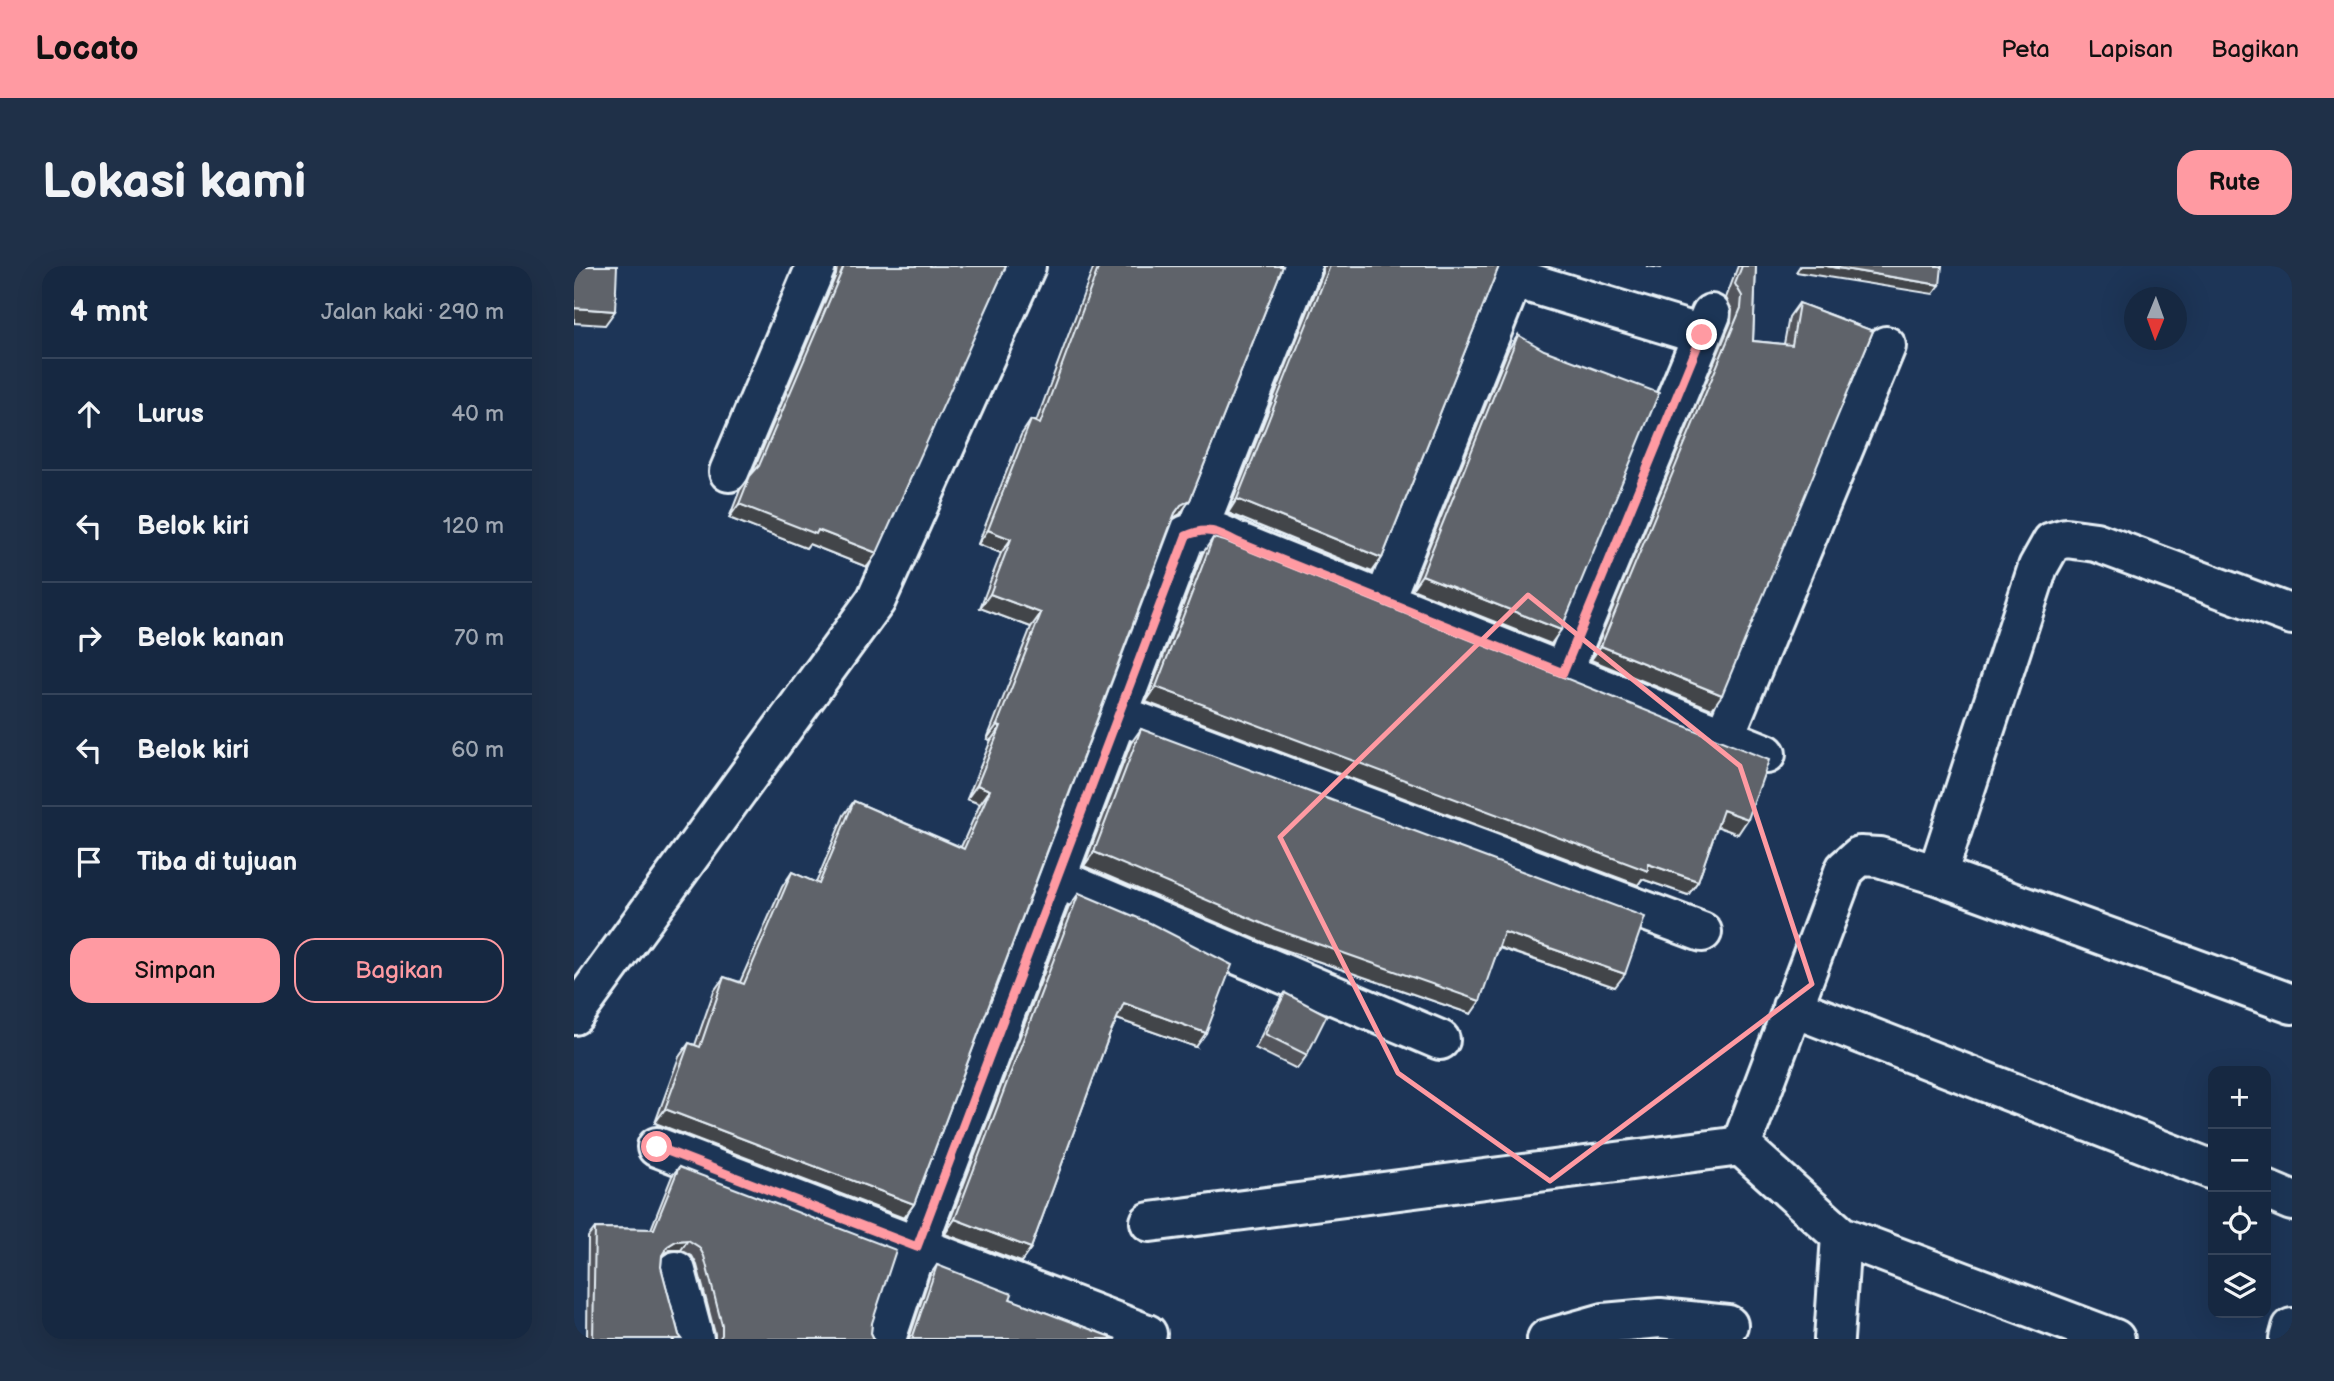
<!DOCTYPE html>
<html lang="id">
<head>
<meta charset="utf-8">
<style>
  :root { --surface:#162841; --page:#1f3048; --text:#f1f3f6; --muted:#9ea6b1; --line:#35445a; --accent:#ff9aa2 }
  body { margin:0; font-family:"Balsamiq Sans",sans-serif; background:var(--page); color:var(--text) }
  .controls { position:absolute; right:21px; bottom:21px; display:grid; overflow:hidden; border-radius:14px; box-shadow:0 7px 28px #0002 }
  .controls button { width:63px; height:63px; display:grid; place-items:center; padding:0; border:0; border-bottom:2px solid var(--line); background:var(--surface); color:var(--text); font:35px sans-serif }
  .compass { position:absolute; left:1550px; top:21px; width:63px; height:63px; border-radius:50%; background:var(--surface); box-shadow:0 7px 28px #0002; rotate:181deg }
  .stop { position:absolute; width:21px; height:21px; margin:-16px; border:5px solid #ff9aa2; border-radius:50%; background:#fff }
  .stop.end { background:#ff9aa2; border-color:#fff; box-shadow:0 2px 7px #0008 }
  .list { margin:0; padding:0; list-style:none }
  h2 { display:flex; justify-content:space-between; align-items:center; height:91px; margin:0; padding:0 28px; font-size:30px }
  h2 small { font-size:23px; font-weight:400; color:var(--muted) }
  .list li { display:grid; grid-template-columns:46px 1fr auto; gap:21px; align-items:center; box-sizing:border-box; height:112px; padding:0 28px; border-top:2px solid var(--line) }
  .list b { display:block; font-size:26px; white-space:nowrap }
  .list em { font-size:23px; font-style:normal; color:var(--muted) }
  .actions { display:flex; gap:14px; padding:21px 28px }
  .actions a { flex:1; padding:16px 0; border:2px solid var(--accent); border-radius:21px; text-align:center; font-size:24px; color:var(--accent) }
  .actions .main { background:var(--accent); color:#111 }
  .icon { flex:none; width:38px; height:38px; fill:none; stroke:currentColor; stroke-width:2; stroke-linecap:round; stroke-linejoin:round }
  .map { position:relative; flex:none; width:1718px; height:1073px; overflow:hidden; border-radius:21px }
  header { display:flex; align-items:center; gap:42px; box-sizing:border-box; height:98px; padding:0 35px; background:var(--accent); color:#111 }
  header strong { font-size:33px }
  nav { display:flex; gap:38px; margin-inline-start:auto; font-size:24px }
  .intro { display:flex; align-items:center; justify-content:space-between; box-sizing:border-box; height:168px; padding:0 42px }
  h1 { margin:0; font-size:49px }
  .button { padding:18px 32px; border-radius:21px; background:var(--accent); color:#111; font-size:24px; font-weight:700 }
  main { display:flex; gap:42px; padding:0 42px }
  aside { flex:1; background:var(--surface); border-radius:21px; box-shadow:0 7px 28px #0002 }
  .map>svg:first-child { display:block }
  .lines { fill:none; stroke-linecap:round; stroke-linejoin:round }
  .street-casing { stroke:#e8f1f8; stroke-width:44 }
  .street { stroke:#1d3557; stroke-width:38 }
  .wall { fill:#52555b; stroke:#e8f1f8; stroke-width:2 }
  .shaded-wall { fill:#42454a; stroke:#e8f1f8; stroke-width:2 }
  .building { fill:#5f636a; stroke:#e8f1f8; stroke-width:2 }
  .route { stroke:#ff9aa2; stroke-width:9 }
  .marked { fill:none; stroke:#ff9aa2; stroke-width:5; stroke-linejoin:round }
</style>
</head>
<body>
<header>
<strong>Locato</strong>
<nav><a>Peta</a><a>Lapisan</a><a>Bagikan</a></nav>
</header>
<div class="intro"><h1>Lokasi kami</h1><a class="button">Rute</a></div>
<main>
<aside>
<h2>4 mnt<small>Jalan kaki · 290 m</small></h2>
<ul class="list">
<li><svg class="icon" aria-label="ahead" viewBox="0 0 24 24"><path d="M12 20V5M6 11l6-6 6 6"/></svg><div><b>Lurus</b></div><em>40 m</em></li>
<li><svg class="icon" aria-label="left" viewBox="0 0 24 24"><path d="M17 20v-9H6M10 6l-5 5 5 5"/></svg><div><b>Belok kiri</b></div><em>120 m</em></li>
<li><svg class="icon" aria-label="right" viewBox="0 0 24 24"><path d="M7 20v-9h11M14 6l5 5-5 5"/></svg><div><b>Belok kanan</b></div><em>70 m</em></li>
<li><svg class="icon" aria-label="left" viewBox="0 0 24 24"><path d="M17 20v-9H6M10 6l-5 5 5 5"/></svg><div><b>Belok kiri</b></div><em>60 m</em></li>
<li><svg class="icon" aria-label="arrive" viewBox="0 0 24 24"><path d="M6 21V4h12l-3 4 3 4H6"/></svg><div><b>Tiba di tujuan</b></div></li>
</ul>
<div class="actions"><a class="main">Simpan</a><a>Bagikan</a></div>
</aside>
<div class="map">
<svg width="1718" height="1073" viewBox="0 0 1718 1073">
  <rect width="100%" height="100%" fill="#1d3557"/>
  <filter id="ink" filterUnits="userSpaceOnUse"><feTurbulence type="fractalNoise" baseFrequency=".0143" numOctaves="2"/><feDisplacementMap in="SourceGraphic" scale="14" xChannelSelector="R" yChannelSelector="G"/><feConvolveMatrix kernelMatrix="1 2 1 2 8 2 1 2 1" color-interpolation-filters="sRGB"/></filter>
  <g filter="url(#ink)">
    <g class="lines">
      <!-- street casing -->
      <g class="street-casing">
        <path id="street" d="M 155,206 L 242,0
          M 623,265 L 728,0
          M 810,335 L 939,12 L 1128,69
          M 989,406 L 1137,48
          M 543,448 L 1128,666
          M 1150,471 L 1312,80
          M 1363,609 L 1464,301 L 1478,276 L 1492,272 L 1522,276 L 1718,349
          M 482,612 L 866,774
          M 1218,741 L 1639,904
          M 0,749 L 302,334 L 452,0
          M 1167,880 L 1271,603 L 1286,590 L 1305,591 L 1363,609 L 1718,738
          M 83,881 L 573,1068
          M 1692,924 L 1718,935
          M 576,956 L 1167,880 L 1267,970 L 1541,1073
          M 102,1005 L 120,1073
          M 312,1073 L 343,980 L 612,269 C 632,260 644,266 663,276 L 1192,488
          M 973,1073 L 1030,1057 L 1086,1052 L 1154,1059
          M 1260,1073 L 1267,970
          M 1715,1073 L 1718,1062"/>
      </g>
      <!-- street -->
      <use href="#street" class="street"/>
    </g>
    <!-- wall -->
    <path class="wall" d="M 263,0 L 432,0 L 293,301 L 235,278 L 232,282 L 155,252 L 166,224 L 178,208 L 262,9 Z
      M 520,0 L 709,0 L 616,234 L 606,248 L 600,252 L 340,938 L 330,952 L 81,857 L 105,791 L 115,777 L 121,779 L 140,725 L 150,711 L 166,716 L 208,621 L 218,606 L 242,617 L 270,549 L 280,535 L 387,581 L 406,538 L 393,533 L 417,474 L 413,473 L 457,361 L 406,342 L 427,287 L 404,278 L 447,169 L 457,154 L 462,156 Z
      M 749,0 L 925,0 L 808,292 L 798,306 L 654,247 L 749,7 Z
      M 1164,0 L 1182,0 L 1179,75 L 1210,78 L 1215,51 L 1225,37 L 1299,65 L 1138,443 L 1017,394 L 1157,56 L 1158,44 L 1152,32 Z
      M 944,69 L 977,378 L 838,323 L 934,84 Z
      M 639,272 L 1164,568 L 1143,560 L 1124,615 L 1114,629 L 1068,613 L 1064,619 L 572,436 L 629,287 Z
      M 567,463 L 1041,721 L 925,682 L 897,748 L 691,677 L 510,600 L 557,477 Z
      M 505,627 L 622,781 L 543,753 L 535,770 L 457,982 L 447,996 L 371,968 L 495,641 Z
      M 711,727 L 733,789 L 723,803 L 681,782 L 701,742 Z
      M 105,901 L 298,1057 L 297,1067 L 300,1073 L 141,1073 L 141,1068 L 123,999 L 118,990 L 107,984 L 96,984 L 88,988 L 87,1001 L 105,1069 L 108,1073 L 13,1073 L 14,971 L 21,962 L 77,963 L 98,910 Z
      M 363,999 L 436,1033 L 542,1073 L 335,1073 L 356,1009 Z"/>
    <!-- shaded-wall -->
    <path class="shaded-wall" d="M 1072,0 L 1088,0 L 1087,2 Z
      M 1226,0 L 1252,0 L 1366,19 L 1359,28 L 1222,6 Z
      M 0,42 L 41,45 L 31,59 L 0,57 Z
      M 663,233 L 808,292 L 798,306 L 654,247 Z
      M 616,234 L 606,248 L 597,253 L 607,239 Z
      M 165,238 L 244,264 L 303,287 L 293,301 L 235,278 L 232,282 L 155,252 Z
      M 414,264 L 437,273 L 427,287 L 404,278 Z
      M 848,309 L 987,364 L 977,378 L 838,323 Z
      M 416,328 L 467,347 L 457,361 L 406,342 Z
      M 1027,380 L 1148,429 L 1138,443 L 1017,394 Z
      M 582,421 L 1074,598 L 1124,615 L 1114,629 L 1068,613 L 1064,619 L 572,436 Z
      M 423,459 L 427,460 L 417,474 L 413,473 Z
      M 403,519 L 416,524 L 406,538 L 393,533 Z
      M 1149,544 L 1174,553 L 1164,568 L 1139,559 Z
      M 520,586 L 906,735 L 897,748 L 691,677 L 510,600 Z
      M 930,666 L 1051,708 L 1041,721 L 921,680 Z
      M 550,737 L 632,767 L 622,781 L 540,752 Z
      M 91,843 L 340,938 L 330,952 L 81,857 Z
      M 381,953 L 457,982 L 447,996 L 371,968 Z
      M 114,974 L 107,984 L 96,984 L 87,989 L 94,980 L 102,975 Z"/>
    <!-- building -->
    <path class="building" d="M 0,0 L 43,0 L 41,45 L 0,42 Z
      M 270,0 L 432,0 L 303,287 L 244,264 L 242,268 L 165,238 L 176,210 L 185,200 Z
      M 525,0 L 709,0 L 616,234 L 607,239 L 601,247 L 340,938 L 91,843 L 115,777 L 126,781 L 150,711 L 170,718 L 218,606 L 245,618 L 280,535 L 390,583 L 416,524 L 403,519 L 427,460 L 423,459 L 467,347 L 416,328 L 437,273 L 414,264 L 457,154 L 466,158 Z
      M 756,0 L 925,0 L 808,292 L 663,233 Z
      M 1168,0 L 1182,0 L 1179,75 L 1218,79 L 1225,37 L 1299,65 L 1148,429 L 1027,380 L 1167,42 L 1168,30 L 1161,18 Z
      M 1252,0 L 1368,0 L 1366,19 Z
      M 944,69 L 970,84 L 1085,127 L 987,364 L 848,309 Z
      M 639,272 L 651,275 L 1195,494 L 1174,553 L 1149,544 L 1124,615 L 1074,598 L 1074,605 L 582,421 Z
      M 567,463 L 1071,651 L 1051,708 L 930,666 L 906,735 L 701,663 L 520,586 Z
      M 505,627 L 576,657 L 658,699 L 632,767 L 550,737 L 535,770 L 457,982 L 381,953 Z
      M 711,727 L 753,749 L 733,789 L 691,768 Z
      M 105,901 L 322,984 L 298,1057 L 297,1067 L 300,1073 L 145,1073 L 148,1069 L 148,1059 L 130,990 L 125,981 L 114,974 L 102,975 L 94,980 L 88,989 L 87,1001 L 105,1069 L 108,1073 L 19,1073 L 21,962 L 80,963 Z
      M 363,999 L 438,1028 L 436,1033 L 542,1073 L 338,1073 Z"/>
  </g>
  <g class="lines" filter="url(#ink)">
    <!-- route -->
    <path class="route" d="M 83,881 L 343,981 L 612,270 C 632,260 644,266 663,276 L 989,407 L 1128,69"/>
  </g>
  <!-- marked area -->
  <path class="marked" d="M 954,329 L 1166,500 L 1238,718 L 976,915 L 824,807 L 706,571 Z"/>
</svg>
<div class="controls">
<button>+</button>
<button>−</button>
<button><svg class="icon" aria-label="locate" viewBox="0 0 24 24"><circle cx="12" cy="12" r="6"/><path d="M12 2v4M12 18v4M2 12h4M18 12h4"/></svg></button>
<button><svg class="icon" aria-label="layers" viewBox="0 0 24 24"><path d="M12 4l9 5-9 5-9-5zM3 14l9 5 9-5"/></svg></button>
</div>
<svg class="compass" viewBox="-18 -18 36 36"><path d="M0-13l5 13h-10z" fill="#e53935"/><path d="M0 13l5-13h-10z" fill="#9ea6b1"/></svg>
<div class="stop" style="left:83px;top:881px"></div>
<div class="stop end" style="left:1128px;top:69px"></div>
</div>
</main>
</body>
</html>
